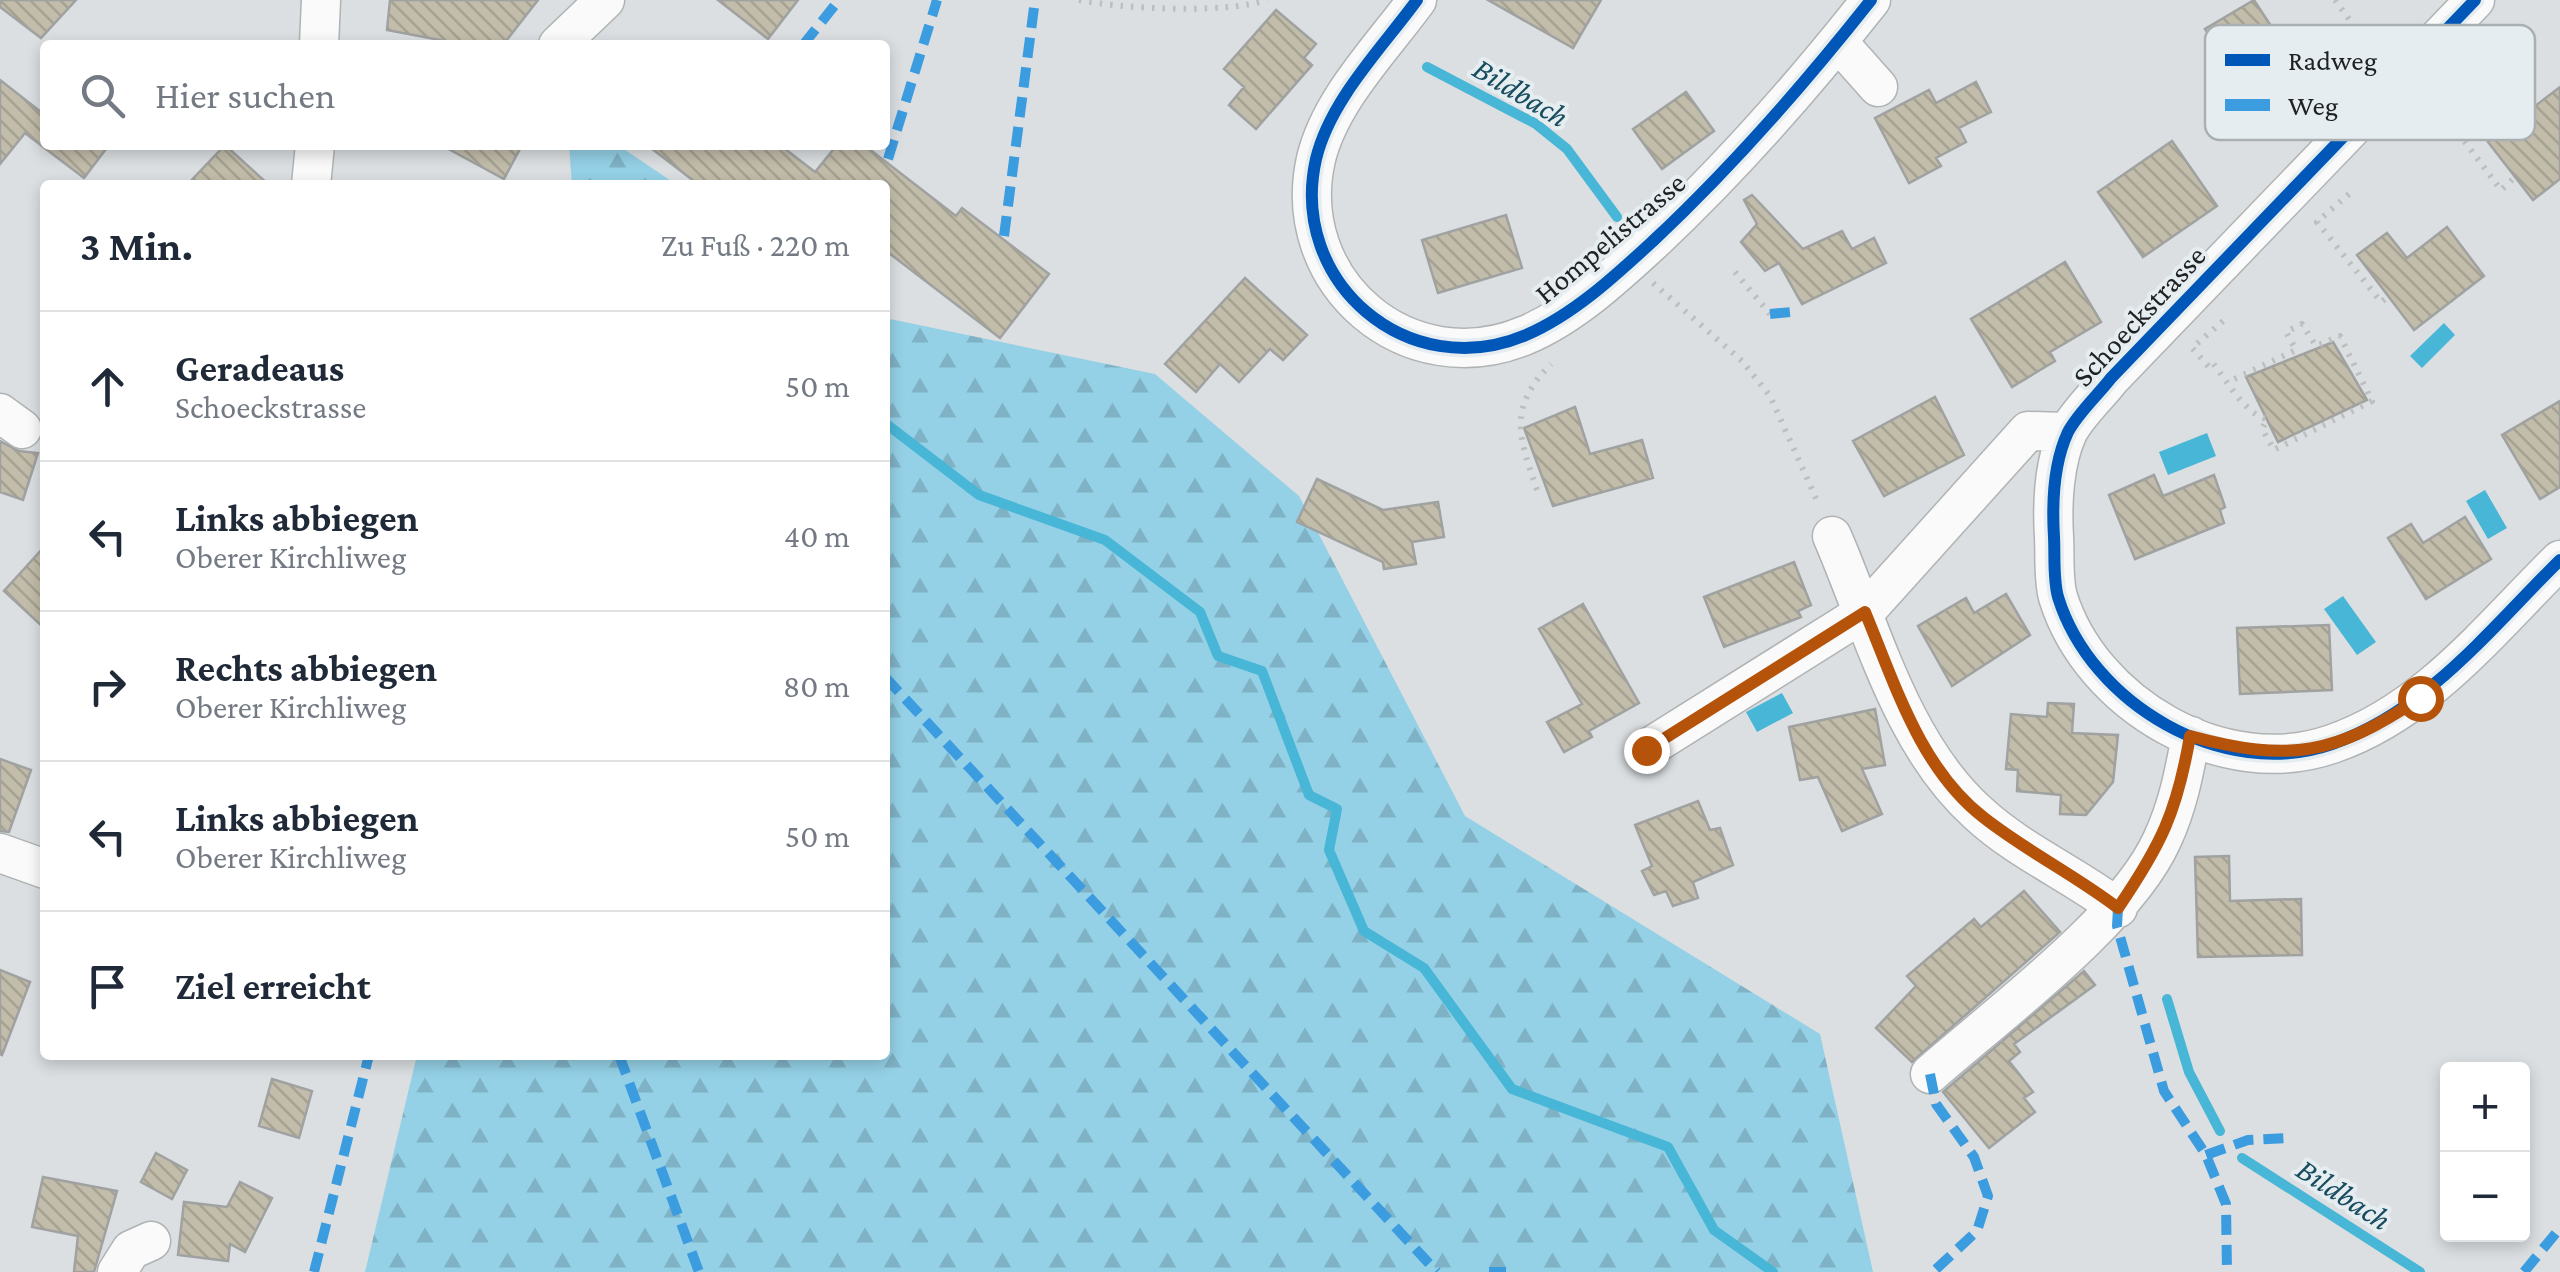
<!DOCTYPE html>
<html lang="de">
<head>
<meta charset="utf-8">
<style>
  :root { --surface:#fff; --page:#f2f2f3; --text:#1f2937; --muted:#747a83; --line:#e0e1e3 }
  body { margin:0; font-family:"Crimson Pro",serif; background:var(--page); color:var(--text) }
  .controls { position:absolute; right:30px; bottom:30px; display:grid; overflow:hidden; border-radius:10px; box-shadow:0 5px 15px #0003 }
  .controls button { width:90px; height:90px; display:grid; place-items:center; padding:0; border:0; border-bottom:2px solid var(--line); background:var(--surface); color:var(--text); font:50px sans-serif }
  .stop { position:absolute; width:30px; height:30px; margin:-22px; border:8px solid #b45309; border-radius:50%; background:#fff }
  .stop.end { background:#b45309; border-color:#fff; box-shadow:0 2px 10px #0008 }
  .list { margin:0; padding:0; list-style:none }
  h2 { display:flex; justify-content:space-between; align-items:center; height:130px; margin:0; padding:0 40px; font-size:42px }
  h2 small { font-size:32px; font-weight:400; color:var(--muted) }
  .list li { display:grid; grid-template-columns:65px 1fr auto; gap:30px; align-items:center; box-sizing:border-box; height:150px; padding:0 40px; border-top:2px solid var(--line) }
  .list b { display:block; font-size:38px; white-space:nowrap }
  .list p { margin:0; font-size:32px; white-space:nowrap; color:var(--muted) }
  .list em { font-size:32px; font-style:normal; color:var(--muted) }
  .icon { flex:none; width:55px; height:55px; fill:none; stroke:currentColor; stroke-width:2; stroke-linecap:round; stroke-linejoin:round }
  .map { position:relative; flex:none; width:2560px; height:1272px; overflow:hidden }
  .search { position:absolute; background:var(--surface); box-shadow:0 5px 15px #0003; left:40px; top:40px; width:850px; height:110px; display:flex; align-items:center; gap:25px; box-sizing:border-box; padding:0 35px; border-radius:10px; color:var(--muted); font-size:38px }
  .panel { position:absolute; background:var(--surface); box-shadow:0 5px 15px #0003; left:40px; top:180px; width:850px; height:880px; border-radius:10px }
  .map>svg:first-child { display:block }
  .forest { fill:url(#forest-firs) }
  .water { fill:#48b6d6 }
  .lines { fill:none; stroke-linecap:round; stroke-linejoin:round }
  .stream { stroke:#48b6d6; stroke-width:10 }
  .building { fill:url(#building-back-hatch); stroke:#a0a1a1; stroke-width:2.5 }
  .minor-casing { stroke:#b0b3b4; stroke-width:41 }
  .path { stroke:#bdbebe; stroke-width:6; stroke-dasharray:2.5 8; stroke-linecap:butt }
  .minor { stroke:#fafafa; stroke-width:38 }
  .quiet { stroke:#3c9ce0; stroke-width:10; stroke-dasharray:20 10; stroke-linecap:butt }
  .cycleway-casing { stroke:#e6edf0; stroke-width:19 }
  .cycleway { stroke:#0057b8; stroke-width:12 }
  .route { stroke:#b45309; stroke-width:12 }
  .labels { text-anchor:middle; stroke-width:8; stroke-linejoin:round; paint-order:stroke }
  .street-label { font-size:30px; fill:#1f2223; stroke:#e6edf0 }
  .water-label { font-size:32px; font-style:italic; fill:#184d60; stroke:#e6edf0 }
  .key { fill:#e6edf0; stroke:#aab0b2; stroke-width:2.5 }
  .key-label { font-size:28px; fill:#1f2223 }
</style>
</head>
<body>
<div class="map">
<svg width="2560" height="1272" viewBox="0 0 2560 1272">
  <defs>
    <pattern id="forest-firs" width="22" height="20" patternUnits="userSpaceOnUse" patternTransform="scale(2.5)"><rect width="22" height="20" fill="#94d0e6"/><path d="M5 1l3.5 6h-7zM16 11l3.5 6h-7z" fill="#7fb2c5"/></pattern>
    <pattern id="building-back-hatch" width="6" height="6" patternUnits="userSpaceOnUse" patternTransform="scale(2.5)"><rect width="6" height="6" fill="#c2bdaa"/><path d="M-1 5l2 2M0 0l6 6M5-1l2 2" fill="none" stroke="#a6a292"/></pattern>
  </defs>
  <rect width="100%" height="100%" fill="#dbdfe1"/>
  <!-- forest -->
  <path class="forest" d="M 569,145 L 618,145 L 677,185 L 572,185 Z
    M 885,318 L 1155,374 L 1299,496 L 1465,816 L 1820,1034 L 1873,1272 L 365,1272 L 417,1055 L 885,1055 Z"/>
  <!-- water -->
  <path class="water" d="M 2444,323 L 2455,335 L 2422,368 L 2410,356 Z
    M 2207,433 L 2216,456 L 2168,475 L 2159,452 Z
    M 2485,490 L 2507,528 L 2488,539 L 2466,501 Z
    M 2343,596 L 2376,642 L 2357,655 L 2324,609 Z
    M 1782,693 L 1793,713 L 1757,732 L 1746,712 Z"/>
  <g class="lines">
    <!-- stream -->
    <path class="stream" d="M 1427,67 L 1536,124 L 1567,149 L 1617,217
      M 885,423 L 979,495 L 1105,540 L 1200,612 L 1218,656 L 1262,671 L 1309,795 L 1337,809 L 1329,850 L 1364,931 L 1424,968 L 1512,1089 L 1668,1147 L 1714,1230 L 1773,1272
      M 2167,999 L 2189,1072 L 2220,1131
      M 2242,1158 L 2420,1272"/>
  </g>
  <!-- building -->
  <path class="building" d="M 0,0 L 76,0 L 41,38 L 0,7 Z
    M 390,0 L 538,0 L 503,45 L 466,45 L 387,30 Z
    M 718,0 L 798,0 L 768,39 Z
    M 1488,0 L 1601,0 L 1573,48 Z
    M 2254,0 L 2282,43 L 2305,29 L 2336,78 L 2248,134 L 2217,86 L 2234,74 L 2205,29 Z
    M 1276,10 L 1316,44 L 1304,58 L 1312,65 L 1256,129 L 1229,105 L 1244,87 L 1224,69 Z
    M 0,80 L 45,115 L 45,145 L 109,145 L 84,178 L 25,133 L 0,164 Z
    M 1976,82 L 1991,112 L 1959,128 L 1966,142 L 1936,158 L 1941,166 L 1909,183 L 1875,118 L 1929,90 L 1936,103 Z
    M 2560,87 L 2560,179 L 2533,200 L 2488,142 Z
    M 1686,92 L 1714,131 L 1662,169 L 1633,129 Z
    M 2172,141 L 2217,206 L 2143,257 L 2098,192 Z
    M 225,145 L 269,185 L 187,185 Z
    M 441,145 L 522,145 L 504,179 Z
    M 647,145 L 780,145 L 815,172 L 837,145 L 864,145 L 956,216 L 962,208 L 1049,274 L 1000,338 L 885,250 L 885,185 L 699,185 Z
    M 1752,195 L 1803,249 L 1842,231 L 1852,249 L 1874,238 L 1886,263 L 1802,304 L 1779,263 L 1765,271 L 1741,242 L 1757,224 L 1744,200 Z
    M 1506,215 L 1522,268 L 1438,293 L 1422,240 Z
    M 2447,227 L 2484,276 L 2414,330 L 2357,255 L 2387,233 L 2407,258 Z
    M 2065,262 L 2101,322 L 2050,352 L 2055,361 L 2012,387 L 1971,319 Z
    M 1245,278 L 1307,335 L 1283,360 L 1270,349 L 1239,382 L 1220,364 L 1196,392 L 1165,364 Z
    M 2333,342 L 2367,400 L 2278,442 L 2246,377 Z
    M 1935,397 L 1964,455 L 1884,496 L 1853,441 Z
    M 2560,401 L 2560,487 L 2540,499 L 2502,435 Z
    M 1575,407 L 1590,454 L 1642,440 L 1653,478 L 1553,506 L 1524,428 Z
    M 0,441 L 19,451 L 38,453 L 23,500 L 0,492 Z
    M 2154,475 L 2163,496 L 2214,475 L 2225,507 L 2220,510 L 2224,523 L 2135,559 L 2109,495 Z
    M 1317,479 L 1383,510 L 1438,502 L 1444,537 L 1412,542 L 1416,564 L 1384,569 L 1383,562 L 1297,522 Z
    M 2465,517 L 2491,559 L 2426,599 L 2388,538 L 2411,524 L 2423,543 Z
    M 45,546 L 45,629 L 4,591 Z
    M 1794,562 L 1811,605 L 1798,611 L 1801,617 L 1724,647 L 1704,597 Z
    M 2006,594 L 2030,635 L 1952,686 L 1918,626 L 1966,598 L 1974,613 Z
    M 1583,604 L 1639,703 L 1589,731 L 1592,737 L 1564,752 L 1547,722 L 1582,704 L 1539,629 Z
    M 2329,625 L 2332,690 L 2240,694 L 2237,628 Z
    M 2048,703 L 2074,704 L 2072,733 L 2118,735 L 2113,782 L 2086,815 L 2060,814 L 2061,795 L 2017,791 L 2018,770 L 2006,769 L 2011,714 L 2047,717 Z
    M 1875,709 L 1885,765 L 1862,769 L 1882,814 L 1842,831 L 1818,777 L 1800,780 L 1789,727 Z
    M 0,759 L 31,770 L 9,832 L 0,831 Z
    M 1698,801 L 1710,830 L 1720,828 L 1733,865 L 1693,882 L 1698,898 L 1673,906 L 1666,891 L 1654,895 L 1642,871 L 1652,866 L 1635,825 Z
    M 2229,856 L 2230,901 L 2301,899 L 2302,955 L 2198,957 L 2195,857 Z
    M 2024,891 L 2060,932 L 1912,1062 L 1876,1028 L 1916,986 L 1907,976 L 1974,919 L 1981,927 Z
    M 0,970 L 30,982 L 2,1055 L 0,1054 Z
    M 2084,971 L 2095,985 L 2014,1044 L 2020,1052 L 2009,1061 L 2033,1092 L 2024,1098 L 2035,1112 L 1989,1148 L 1943,1092 Z
    M 272,1079 L 312,1091 L 299,1138 L 259,1126 Z
    M 156,1153 L 187,1170 L 172,1199 L 141,1182 Z
    M 43,1177 L 117,1191 L 94,1272 L 74,1272 L 78,1236 L 32,1227 Z
    M 240,1182 L 272,1198 L 245,1252 L 230,1244 L 228,1261 L 178,1255 L 184,1202 L 227,1207 Z"/>
  <g class="lines">
    <!-- minor casing -->
    <g class="minor-casing">
      <path id="minor" d="M 1417,0 C 1382,48 1330,100 1316,159 C 1288,282 1408,385 1526,335 C 1573,315 1615,276 1653,241 C 1733,166 1803,86 1871,0
        M 2475,0 L 2111,378 C 2098,395 2078,413 2068,432 C 2054,462 2052,504 2054,537 C 2055,555 2053,579 2058,597 C 2091,704 2223,782 2332,744 C 2426,712 2491,628 2560,560
        M 1838,42 L 1878,87
        M 319,45 L 321,0
        M 558,45 L 605,0
        M 311,185 L 315,145
        M 0,413 L 22,429
        M 1832,536 C 1872,628 1901,744 1978,813 C 2019,851 2073,874 2118,908
        M 1645,750 L 1865,612 L 2028,431 L 2068,432
        M 0,853 L 45,869
        M 1930,1074 C 1998,1014 2126,920 2162,840 C 2178,806 2184,773 2191,736
        M 117,1272 L 131,1250 L 151,1241"/>
    </g>
    <!-- path -->
    <path class="path" d="M 1079,0 C 1123,9 1226,14 1267,0
      M 2335,0 L 2375,55
      M 2463,77 L 2441,99 L 2463,130 L 2459,134 L 2501,190 L 2515,177
      M 2349,194 L 2317,222 L 2381,302 L 2389,296
      M 1735,272 L 1770,314
      M 1653,283 L 1742,361 L 1770,396 L 1819,505
      M 2223,321 L 2192,348 L 2209,367 L 2213,363 C 2226,380 2246,415 2267,419 L 2262,429 L 2274,450 L 2372,401 L 2340,336 L 2316,346 L 2302,324 L 2286,332 L 2296,350 L 2228,382
      M 1537,490 C 1519,437 1507,408 1551,364"/>
    <!-- minor -->
    <use href="#minor" class="minor"/>
    <!-- quiet -->
    <path class="quiet" d="M 803,45 L 839,0
      M 888,159 L 937,0
      M 1004,236 L 1035,0
      M 1770,314 L 1791,312
      M 885,677 L 1437,1272
      M 2118,908 L 2117,926 L 2164,1091 L 2206,1155 L 2226,1204 L 2227,1272
      M 619,1055 L 699,1272
      M 1930,1074 L 1936,1104 L 1974,1157 L 1988,1196 L 1977,1231 L 1933,1272
      M 2206,1155 L 2248,1140 L 2287,1138
      M 314,1272 L 369,1055
      M 1489,1272 L 1506,1272
      M 2524,1272 L 2560,1228"/>
    <!-- cycleway casing -->
    <g class="cycleway-casing">
      <path id="cycleway" d="M 1417,0 C 1382,48 1330,100 1316,159 C 1288,282 1408,385 1526,335 C 1573,315 1615,276 1653,241 C 1733,166 1803,86 1871,0
        M 2475,0 L 2111,378 C 2098,395 2078,413 2068,432 C 2054,462 2052,504 2054,537 C 2055,555 2053,579 2058,597 C 2091,704 2223,782 2332,744 C 2426,712 2491,628 2560,560"/>
    </g>
    <!-- cycleway -->
    <use href="#cycleway" class="cycleway"/>
  </g>
  <g class="lines">
    <!-- route -->
    <path class="route" d="M 1646,750 L 1865,612 C 1895,684 1920,768 1983,817 C 2026,851 2075,875 2118,908 C 2161,845 2177,812 2190,736 C 2290,763 2335,755 2420,698"/>
  </g>
  <g class="labels">
    <!-- street labels -->
    <g class="street-label">
      <text transform="translate(1610 238) rotate(-40)" y="10">Hompelistrasse</text>
      <text transform="translate(2139 316) rotate(-47)" y="10">Schoeckstrasse</text>
    </g>
    <!-- water labels -->
    <g class="water-label">
      <text transform="translate(1521 92) rotate(31)" y="11">Bildbach</text>
      <text transform="translate(2344 1194) rotate(33)" y="11">Bildbach</text>
    </g>
  </g>
  <!-- legend -->
  <rect x="2205" y="25" width="330" height="115" rx="15" class="key"/>
  <rect x="2225" y="54" width="45" height="12" fill="#0057b8"/>
  <rect x="2225" y="99" width="45" height="12" fill="#3c9ce0"/>
  <g class="key-label">
    <text x="2288" y="70">Radweg</text>
    <text x="2288" y="115">Weg</text>
  </g>
</svg>
<div class="controls">
<button>+</button>
<button>−</button>
</div>
<div class="stop" style="left:2420px;top:698px"></div>
<div class="stop end" style="left:1646px;top:750px"></div>
<div class="search"><svg class="icon" aria-label="search" viewBox="0 0 24 24"><circle cx="10" cy="10" r="6"/><path d="M15 15l6 6"/></svg>Hier suchen</div>
<section class="panel">
<h2>3 Min.<small>Zu Fuß · 220 m</small></h2>
<ul class="list">
<li><svg class="icon" aria-label="ahead" viewBox="0 0 24 24"><path d="M12 20V5M6 11l6-6 6 6"/></svg><div><b>Geradeaus</b><p>Schoeckstrasse</p></div><em>50 m</em></li>
<li><svg class="icon" aria-label="left" viewBox="0 0 24 24"><path d="M17 20v-9H6M10 6l-5 5 5 5"/></svg><div><b>Links abbiegen</b><p>Oberer Kirchliweg</p></div><em>40 m</em></li>
<li><svg class="icon" aria-label="right" viewBox="0 0 24 24"><path d="M7 20v-9h11M14 6l5 5-5 5"/></svg><div><b>Rechts abbiegen</b><p>Oberer Kirchliweg</p></div><em>80 m</em></li>
<li><svg class="icon" aria-label="left" viewBox="0 0 24 24"><path d="M17 20v-9H6M10 6l-5 5 5 5"/></svg><div><b>Links abbiegen</b><p>Oberer Kirchliweg</p></div><em>50 m</em></li>
<li><svg class="icon" aria-label="arrive" viewBox="0 0 24 24"><path d="M6 21V4h12l-3 4 3 4H6"/></svg><div><b>Ziel erreicht</b></div></li>
</ul>
</section>
</div>
</body>
</html>
